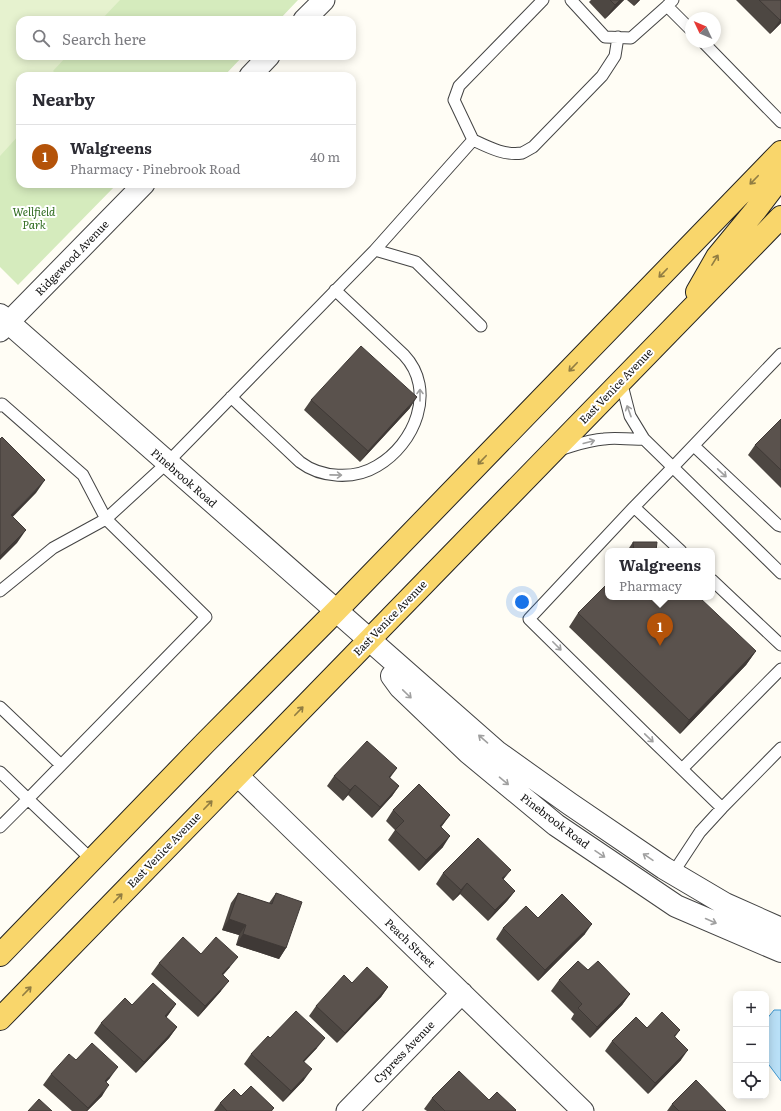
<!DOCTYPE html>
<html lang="en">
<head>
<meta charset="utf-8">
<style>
  :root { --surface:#fff; --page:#f2f2f3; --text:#2b2b33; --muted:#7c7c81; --line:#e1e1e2; --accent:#b45309 }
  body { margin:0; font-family:Literata,serif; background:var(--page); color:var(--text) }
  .controls { position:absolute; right:12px; bottom:12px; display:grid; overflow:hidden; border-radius:8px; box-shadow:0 2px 10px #0003 }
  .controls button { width:36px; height:36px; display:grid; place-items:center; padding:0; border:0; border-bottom:1px solid var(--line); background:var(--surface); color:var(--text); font:20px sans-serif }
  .compass { position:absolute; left:685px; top:12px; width:36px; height:36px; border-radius:50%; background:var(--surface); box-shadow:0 2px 10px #0003; rotate:314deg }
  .you { position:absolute; left:522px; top:602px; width:14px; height:14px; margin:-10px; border:3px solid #fff; border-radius:50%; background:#1a73e8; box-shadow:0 0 0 6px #1a73e833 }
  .badge { display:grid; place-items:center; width:26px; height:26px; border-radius:50%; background:var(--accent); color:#fff; font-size:13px; font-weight:700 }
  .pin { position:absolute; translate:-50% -33px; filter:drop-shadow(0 1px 2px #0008) }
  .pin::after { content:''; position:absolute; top:21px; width:14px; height:12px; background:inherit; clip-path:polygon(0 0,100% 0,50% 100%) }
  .popup { position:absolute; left:605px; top:548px; width:110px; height:52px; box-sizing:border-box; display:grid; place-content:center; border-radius:8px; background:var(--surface); filter:drop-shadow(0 1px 3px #0005); font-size:13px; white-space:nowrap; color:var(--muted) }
  .popup b { font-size:15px; color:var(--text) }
  .popup::after { content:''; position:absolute; left:50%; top:100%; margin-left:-8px; border:8px solid transparent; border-top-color:var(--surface) }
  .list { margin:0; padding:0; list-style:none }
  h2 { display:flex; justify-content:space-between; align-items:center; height:52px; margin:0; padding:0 16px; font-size:17px }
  h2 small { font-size:13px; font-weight:400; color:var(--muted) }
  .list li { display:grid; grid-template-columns:26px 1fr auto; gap:12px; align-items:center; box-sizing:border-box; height:64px; padding:0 16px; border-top:1px solid var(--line) }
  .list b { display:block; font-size:15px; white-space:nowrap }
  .list p { margin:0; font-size:13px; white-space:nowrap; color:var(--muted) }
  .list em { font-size:13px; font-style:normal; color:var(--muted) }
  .icon { flex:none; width:22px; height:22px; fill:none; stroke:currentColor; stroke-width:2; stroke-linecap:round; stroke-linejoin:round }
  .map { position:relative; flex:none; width:781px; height:1111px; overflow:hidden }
  .search { position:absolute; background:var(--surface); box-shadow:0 2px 10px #0003; left:16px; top:16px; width:340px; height:44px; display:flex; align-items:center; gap:10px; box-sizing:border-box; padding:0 14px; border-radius:12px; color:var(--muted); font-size:15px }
  .panel { position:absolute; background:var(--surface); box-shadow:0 2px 10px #0003; left:16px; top:72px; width:340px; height:116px; border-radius:12px }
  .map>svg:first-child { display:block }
  .green { fill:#d5ebbd }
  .pitch { fill:#e6f2cf }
  .water { fill:#b9e0f7; stroke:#3f96cf }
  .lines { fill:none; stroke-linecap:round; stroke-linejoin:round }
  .service-casing { stroke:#444; stroke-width:13 }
  .minor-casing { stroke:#444; stroke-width:23 }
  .tertiary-casing { stroke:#444; stroke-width:24 }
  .primary-casing { stroke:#222; stroke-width:24 }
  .service { stroke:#fff; stroke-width:11 }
  .minor { stroke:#fff; stroke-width:21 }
  .tertiary { stroke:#fff; stroke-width:22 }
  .primary { stroke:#f9d66b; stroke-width:22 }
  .wall { fill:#4d4742 }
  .shaded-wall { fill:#3f3936 }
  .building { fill:#5a524d; stroke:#3f3936 }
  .oneway { stroke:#917d42 }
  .oneway2 { stroke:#a0a0a0 }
  .labels { text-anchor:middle; stroke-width:4; stroke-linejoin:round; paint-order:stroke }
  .park-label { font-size:11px; font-style:italic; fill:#2f6b1f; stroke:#fff }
  .street-label { font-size:11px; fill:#111; stroke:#fff }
</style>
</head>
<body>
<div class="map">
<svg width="781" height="1111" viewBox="0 0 781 1111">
  <rect width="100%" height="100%" fill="#fffdf5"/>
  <!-- green -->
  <path class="green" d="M 0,0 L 298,0 L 279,20 L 20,20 L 20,56 L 243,56 L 224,76 L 20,76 L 20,184 L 117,184 L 18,285 L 0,267 Z"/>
  <!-- pitch -->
  <path class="pitch" d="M 0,0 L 120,0 L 101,20 L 20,20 L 20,56 L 67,56 L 53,71 L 58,76 L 20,76 L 20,134 L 0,156 Z"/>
  <!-- water -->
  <path class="water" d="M 774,1010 L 781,1010 L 781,1081 L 766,1061 L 766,1020 Z"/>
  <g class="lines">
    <!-- service casing -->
    <g class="service-casing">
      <path id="service" d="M 571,0 L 605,37 L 631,38 L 667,6
        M 673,0 L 667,6 L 691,30
        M 703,42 L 781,122
        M 473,140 C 488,147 505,156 522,153 C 525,152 529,149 533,147 L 602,76 L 615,56 L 618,37
        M 375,250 L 473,140 L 454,100 L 459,86 L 543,0
        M 621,381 L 630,416 L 644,439 L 781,573
        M 231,397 L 300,462 C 321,478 354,480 377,466 C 415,444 437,390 404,355 L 335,290
        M 0,406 L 2,404 L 83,475 L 106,519 L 53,548 L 0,591
        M 694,446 L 778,525 L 781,526
        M 558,450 C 573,446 588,440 604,439 C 617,437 630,440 644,439
        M 634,507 L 529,619 L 652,740 L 722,808
        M 681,551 L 634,507 L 673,467 L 781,354
        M 712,580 L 781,645
        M 0,707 L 61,765
        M 682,769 L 781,669
        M 0,772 L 28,799 L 0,827
        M 92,860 L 28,799 L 206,617 L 106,519 L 167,463 L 375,250 L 416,262 L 481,326
        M 673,873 L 700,832 L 722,808 L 781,748"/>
    </g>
    <!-- minor casing -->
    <g class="minor-casing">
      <path id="minor" d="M 304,20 L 324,0
        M 250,76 L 269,56
        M 0,331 L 144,184
        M 237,775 L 583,1111
        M 347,1111 L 462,993"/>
    </g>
    <!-- tertiary casing -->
    <g class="tertiary-casing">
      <path id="tertiary" d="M 0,315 L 497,752 L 570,804 L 664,868 L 725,904 L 781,929
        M 392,676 L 400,687 L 469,753 L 556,825 L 676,906 L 781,951"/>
    </g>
    <!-- primary casing -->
    <g class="primary-casing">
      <path id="primary" d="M 697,292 L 717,257 L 755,211 L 781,177
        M 0,955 L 205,743 L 336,611 L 781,152
        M 0,1019 L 781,217"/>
    </g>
    <!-- service -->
    <use href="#service" class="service"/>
    <!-- minor -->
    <use href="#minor" class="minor"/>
    <!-- tertiary -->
    <use href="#tertiary" class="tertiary"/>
    <!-- primary -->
    <use href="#primary" class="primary"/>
  </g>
  <!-- wall -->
  <path class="wall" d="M 591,0 L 624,0 L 605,19 L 589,2 Z
    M 627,0 L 640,0 L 634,6 Z
    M 736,0 L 781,0 L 781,23 L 770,34 Z
    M 311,400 L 410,408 L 360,462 L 304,410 Z
    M 781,419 L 781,488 L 748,455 L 755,445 Z
    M 633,542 L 656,551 L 627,551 Z
    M 578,613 L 756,651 L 746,665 L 680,734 L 569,627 Z
    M 397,768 L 390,778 L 399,786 L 392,796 L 372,818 L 348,795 L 343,801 L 327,786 L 334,776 Z
    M 393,810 L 450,815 L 441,827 L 443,847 L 419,871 L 388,840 L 395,830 L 386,821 Z
    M 443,873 L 515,891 L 507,901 L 488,921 L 460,894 L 453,901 L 436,884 Z
    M 238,893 L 269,903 L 276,893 L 286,948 L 279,959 L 236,945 L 239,935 L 222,930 L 231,903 Z
    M 538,918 L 585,934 L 538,981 L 496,939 L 503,928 Z
    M 201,954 L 230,967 L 223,975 L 221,991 L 198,1017 L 151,974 L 159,963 Z
    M 588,970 L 630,994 L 622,1005 L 590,1038 L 571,1019 L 574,1014 L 551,991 L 559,980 Z
    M 352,983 L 388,987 L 381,997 L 337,1043 L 309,1016 L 316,1006 Z
    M 176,1004 L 166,1018 L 177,1027 L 169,1038 L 136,1073 L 94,1033 L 101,1023 L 132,1005 Z
    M 647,1028 L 680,1030 L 675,1037 L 681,1060 L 648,1094 L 605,1051 L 612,1041 Z
    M 270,1038 L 317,1048 L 304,1062 L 304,1080 L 283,1102 L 244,1064 L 251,1054 Z
    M 76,1060 L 110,1078 L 106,1082 L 102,1096 L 87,1111 L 72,1111 L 43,1085 L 51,1074 Z
    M 241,1096 L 274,1108 L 272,1111 L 214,1111 L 220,1103 Z
    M 432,1098 L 515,1111 L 427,1111 L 424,1109 Z
    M 672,1104 L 726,1111 L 667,1111 Z"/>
  <!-- shaded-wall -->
  <path class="shaded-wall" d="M 620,0 L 624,0 L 605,19 L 615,5 Z
    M 638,0 L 640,0 L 634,6 Z
    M 781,19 L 781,23 L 770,34 L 780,20 Z
    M 417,397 L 410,408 L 360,462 L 368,451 Z
    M 45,480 L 36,493 L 2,528 L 11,515 Z
    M 26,530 L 17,543 L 0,560 L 0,556 Z
    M 756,651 L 746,665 L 680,734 L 689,720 Z
    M 355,785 L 348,795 L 343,801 L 350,790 Z
    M 399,786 L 392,796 L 372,818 L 380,807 Z
    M 450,815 L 442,826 L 432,836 L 440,826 Z
    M 450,836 L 443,847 L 419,871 L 426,860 Z
    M 511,870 L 503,880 L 502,878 Z
    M 467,883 L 460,894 L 453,901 L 461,890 Z
    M 515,891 L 507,901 L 488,921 L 495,910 Z
    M 229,919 L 246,925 L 239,935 L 222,930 Z
    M 592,924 L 585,934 L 538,981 L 545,970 Z
    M 243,934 L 286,948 L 279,959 L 236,945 Z
    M 238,957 L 230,967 L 214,985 L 222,974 Z
    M 229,981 L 221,991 L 198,1017 L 205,1006 Z
    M 388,987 L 381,997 L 337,1043 L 345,1033 Z
    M 630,994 L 622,1005 L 590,1038 L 597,1027 Z
    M 176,1004 L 168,1015 L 157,1027 L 165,1016 Z
    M 177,1027 L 169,1038 L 136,1073 L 144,1062 Z
    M 325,1038 L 317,1048 L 295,1071 L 303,1061 Z
    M 688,1050 L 681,1060 L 648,1094 L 655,1083 Z
    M 118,1067 L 110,1078 L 97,1092 L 105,1081 Z
    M 312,1069 L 304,1080 L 283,1102 L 291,1091 Z
    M 109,1085 L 102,1096 L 87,1111 L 86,1111 Z"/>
  <!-- building -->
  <path class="building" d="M 610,0 L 620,0 L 615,5 Z
    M 759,0 L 781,0 L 781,19 L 780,20 Z
    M 361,346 L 417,397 L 368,451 L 311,400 Z
    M 781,419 L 781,470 L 755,445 Z
    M 2,437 L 45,480 L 11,515 L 26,530 L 0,556 L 0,439 Z
    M 633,542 L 657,542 L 656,551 L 634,551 Z
    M 608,583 L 608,597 L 699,597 L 756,651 L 689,720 L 578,613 Z
    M 367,741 L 397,768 L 389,777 L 399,786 L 380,807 L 355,785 L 350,790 L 334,776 Z
    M 419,784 L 450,815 L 440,826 L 450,836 L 426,860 L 395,830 L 404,821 L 393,810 Z
    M 478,838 L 511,870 L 502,878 L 515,891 L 495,910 L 467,883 L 461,890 L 443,873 Z
    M 238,893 L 272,904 L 276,893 L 302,902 L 286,948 L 243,934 L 246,925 L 229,919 Z
    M 562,894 L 592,924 L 545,970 L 503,928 L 526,906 L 538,918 Z
    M 183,937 L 201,954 L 216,937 L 238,957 L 222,974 L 229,981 L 205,1006 L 159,963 Z
    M 578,961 L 588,970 L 598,961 L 630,994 L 597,1027 L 578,1008 L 582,1004 L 559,980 Z
    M 367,967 L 388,987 L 345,1033 L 316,1006 L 344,975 L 352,983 Z
    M 153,983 L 176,1004 L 165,1016 L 177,1027 L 144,1062 L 101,1023 L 125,998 L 132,1005 Z
    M 296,1011 L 325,1038 L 303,1061 L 312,1069 L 291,1091 L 251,1054 L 268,1036 L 270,1038 Z
    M 662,1012 L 680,1030 L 674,1036 L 688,1050 L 655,1083 L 612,1041 L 636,1017 L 647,1028 Z
    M 92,1043 L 118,1067 L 105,1081 L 109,1085 L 88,1108 L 51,1074 L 69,1054 L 76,1060 Z
    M 459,1071 L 489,1100 L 497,1092 L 516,1110 L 515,1111 L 445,1111 L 432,1098 Z
    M 696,1080 L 726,1111 L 679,1111 L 672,1104 Z
    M 251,1086 L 274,1108 L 271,1111 L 227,1111 L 220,1103 L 234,1089 L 241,1096 Z
    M 39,1099 L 52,1111 L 28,1111 Z"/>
  <!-- one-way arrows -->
  <defs><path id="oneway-shaft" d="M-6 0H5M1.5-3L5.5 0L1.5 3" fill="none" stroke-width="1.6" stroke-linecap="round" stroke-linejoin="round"/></defs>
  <g class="oneway">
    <use href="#oneway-shaft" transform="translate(754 180) rotate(134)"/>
    <use href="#oneway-shaft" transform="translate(715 260) rotate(-58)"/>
    <use href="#oneway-shaft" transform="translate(663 273) rotate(134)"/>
    <use href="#oneway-shaft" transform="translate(573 367) rotate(134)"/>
    <use href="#oneway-shaft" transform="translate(482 460) rotate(134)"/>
    <use href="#oneway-shaft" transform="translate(299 711) rotate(-46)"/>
    <use href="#oneway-shaft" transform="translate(208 805) rotate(-46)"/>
    <use href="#oneway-shaft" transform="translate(118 898) rotate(-46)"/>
    <use href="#oneway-shaft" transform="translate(27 991) rotate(-46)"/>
  </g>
  <g class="oneway2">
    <use href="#oneway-shaft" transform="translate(420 395) rotate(-90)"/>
    <use href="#oneway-shaft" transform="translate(629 411) rotate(-110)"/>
    <use href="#oneway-shaft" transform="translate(589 442) rotate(-15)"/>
    <use href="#oneway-shaft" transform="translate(722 473) rotate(43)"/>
    <use href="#oneway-shaft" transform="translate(336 475) rotate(1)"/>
    <use href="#oneway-shaft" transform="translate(557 646) rotate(45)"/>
    <use href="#oneway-shaft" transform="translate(407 694) rotate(44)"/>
    <use href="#oneway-shaft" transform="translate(649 738) rotate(44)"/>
    <use href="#oneway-shaft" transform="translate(483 739) rotate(-139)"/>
    <use href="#oneway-shaft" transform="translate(504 781) rotate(40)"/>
    <use href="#oneway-shaft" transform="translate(600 854) rotate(34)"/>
    <use href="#oneway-shaft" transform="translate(648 857) rotate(-146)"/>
    <use href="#oneway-shaft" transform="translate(711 921) rotate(24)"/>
  </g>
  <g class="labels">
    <!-- park labels -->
    <g class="park-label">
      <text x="34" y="216">Wellfield<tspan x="34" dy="13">Park</tspan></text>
    </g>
    <!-- street labels -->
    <g class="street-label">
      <text transform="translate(72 258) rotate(-46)" y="4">Ridgewood Avenue</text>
      <text transform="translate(616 386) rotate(-46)" y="4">East Venice Avenue</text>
      <text transform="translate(184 478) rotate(41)" y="4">Pinebrook Road</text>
      <text transform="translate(390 618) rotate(-46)" y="4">East Venice Avenue</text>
      <text transform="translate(555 821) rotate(37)" y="4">Pinebrook Road</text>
      <text transform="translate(164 850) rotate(-46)" y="4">East Venice Avenue</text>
      <text transform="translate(410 943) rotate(44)" y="4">Peach Street</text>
      <text transform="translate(404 1052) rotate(-46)" y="4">Cypress Avenue</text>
    </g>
  </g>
</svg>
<div class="controls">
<button>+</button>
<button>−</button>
<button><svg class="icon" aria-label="locate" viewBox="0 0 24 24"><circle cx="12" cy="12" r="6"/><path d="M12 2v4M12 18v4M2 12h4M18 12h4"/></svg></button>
</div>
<svg class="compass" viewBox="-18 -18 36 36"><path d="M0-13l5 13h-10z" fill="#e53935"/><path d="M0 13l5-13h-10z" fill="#7c7c81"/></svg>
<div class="you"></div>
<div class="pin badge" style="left:660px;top:646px">1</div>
<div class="popup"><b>Walgreens</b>Pharmacy</div>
<div class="search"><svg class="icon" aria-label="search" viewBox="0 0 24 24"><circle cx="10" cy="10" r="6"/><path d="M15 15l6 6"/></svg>Search here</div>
<section class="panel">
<h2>Nearby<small></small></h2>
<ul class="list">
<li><span class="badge">1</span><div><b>Walgreens</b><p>Pharmacy · Pinebrook Road</p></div><em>40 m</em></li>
</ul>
</section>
</div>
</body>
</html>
